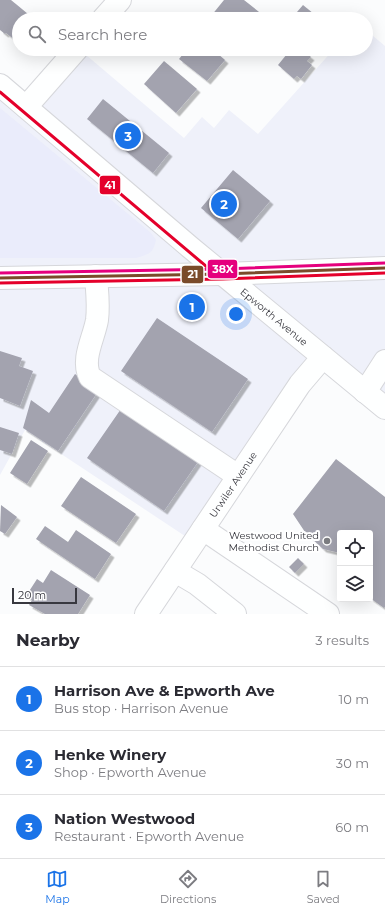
<!DOCTYPE html>
<html lang="en">
<head>
<meta charset="utf-8">
<style>
  :root { --surface:#fff; --page:#f2f2f3; --text:#2b2b33; --muted:#7c7c81; --line:#e1e1e2; --accent:#1a73e8 }
  body { margin:0; font-family:Montserrat,sans-serif; background:var(--page); color:var(--text) }
  .controls { position:absolute; right:12px; bottom:12px; display:grid; overflow:hidden; border-radius:4px; box-shadow:0 4px 16px #0002 }
  .controls button { width:36px; height:36px; display:grid; place-items:center; padding:0; border:0; border-bottom:1px solid var(--line); background:var(--surface); color:var(--text); font:20px sans-serif }
  .scale { position:absolute; left:12px; bottom:10px; width:65px; box-sizing:border-box; padding-left:4px; border:2px solid #38383f; border-top:0; font-size:11px; line-height:14px; white-space:nowrap; color:#38383f; -webkit-text-stroke:3px #fff; paint-order:stroke }
  .you { position:absolute; left:236px; top:314px; width:14px; height:14px; margin:-10px; border:3px solid #fff; border-radius:50%; background:#1a73e8; box-shadow:0 0 0 6px #1a73e833 }
  .badge { display:grid; place-items:center; width:26px; height:26px; border-radius:50%; background:var(--accent); color:#fff; font-size:13px; font-weight:700 }
  .pin { position:absolute; translate:-50% -50%; border:2px solid #fff; box-shadow:0 1px 4px #0006 }
  .list { margin:0; padding:0; list-style:none }
  h2 { display:flex; justify-content:space-between; align-items:center; height:52px; margin:0; padding:0 16px; font-size:17px }
  h2 small { font-size:13px; font-weight:400; color:var(--muted) }
  .list li { display:grid; grid-template-columns:26px 1fr auto; gap:12px; align-items:center; box-sizing:border-box; height:64px; padding:0 16px; border-top:1px solid var(--line) }
  .list b { display:block; font-size:15px; white-space:nowrap }
  .list p { margin:0; font-size:13px; white-space:nowrap; color:var(--muted) }
  .list em { font-size:13px; font-style:normal; color:var(--muted) }
  .icon { flex:none; width:22px; height:22px; fill:none; stroke:currentColor; stroke-width:2; stroke-linecap:round; stroke-linejoin:round }
  .map { position:relative; flex:none; width:385px; height:614px; overflow:hidden }
  .search { position:absolute; background:var(--surface); box-shadow:0 4px 16px #0002; left:12px; right:12px; top:12px; height:44px; display:flex; align-items:center; gap:10px; box-sizing:border-box; padding:0 14px; border-radius:22px; color:var(--muted); font-size:15px }
  .sheet { height:244px; background:var(--surface) }
  nav { display:flex; justify-content:space-around; align-items:center; box-sizing:border-box; height:56px; border-top:1px solid var(--line); background:var(--surface); font-size:11px; color:var(--muted) }
  nav a { display:grid; justify-items:center; gap:2px }
  nav .on { color:var(--accent) }
  .map>svg:first-child { display:block }
  .built { fill:#eff1fa }
  .green { fill:#eaecfb }
  .building { fill:#a3a3af; filter:url(#shadow) }
  .lines { fill:none; stroke-linecap:round; stroke-linejoin:round }
  .minor-casing { stroke:#d6d7db; stroke-width:24 }
  .major-casing { stroke:#d6d7db; stroke-width:24 }
  .minor { stroke:#feffff; stroke-width:22 }
  .major { stroke:#feffff; stroke-width:22 }
  .bus-1-casing { stroke:#fff; stroke-width:6 }
  .bus-2-casing { stroke:#fff; stroke-width:6 }
  .bus-3-casing { stroke:#fff; stroke-width:6 }
  .bus-1 { stroke:#7a4b2a; stroke-width:3 }
  .bus-2 { stroke:#e4002b; stroke-width:3 }
  .bus-3 { stroke:#e5007d; stroke-width:3 }
  .poi-dot { fill:#7c7d82; stroke:#fff; stroke-width:1.5 }
  .labels { text-anchor:middle; stroke-width:4; stroke-linejoin:round; paint-order:stroke }
  .street-label { font-size:10px; fill:#38383f; stroke:#fff }
  .poi-label { font-size:10px; fill:#38383f; stroke:#fff; text-anchor:end }
  .line-badge { stroke:#fff; stroke-width:1.5 }
  .badge-label { font-size:11px; text-anchor:middle; font-weight:bold; fill:#fff }
</style>
</head>
<body>
<div class="map">
<svg width="385" height="614" viewBox="0 0 385 614">
  <defs>
    <filter id="shadow"><feDropShadow dx="3.5" dy="3.5" stdDeviation="0" flood-color="#0004"/></filter>
  </defs>
  <rect width="100%" height="100%" fill="#fbfcfd"/>
  <!-- built -->
  <path class="built" d="M 366,30 L 385,46 L 385,408 L 323,357 L 194,542 L 25,430 L 0,475 L 0,85 L 26,107 L 79,49 L 184,138 L 202,117 L 214,128 L 229,110 L 258,134 L 334,49 L 366,49 Z"/>
  <!-- green -->
  <path class="green" d="M 0,108 L 151,233 L 156,240 C 153,254 149,254 136,258 L 0,258 Z"/>
  <!-- building -->
  <path class="building" d="M 0,0 L 11,0 L 34,19 L 19,19 L 19,36 L 15,40 L 6,33 L 5,34 L 0,30 Z
    M 224,0 L 244,0 L 264,16 L 261,19 L 215,19 L 211,16 Z
    M 303,5 L 320,19 L 291,19 Z
    M 187,49 L 212,49 L 225,60 L 207,81 L 179,59 Z
    M 291,49 L 301,49 L 311,57 L 307,61 L 312,65 L 301,79 L 297,76 L 294,79 L 278,65 Z
    M 164,61 L 197,89 L 176,113 L 144,84 Z
    M 103,99 L 169,153 L 153,173 L 87,119 Z
    M 233,170 L 270,201 L 238,239 L 201,208 Z
    M 157,318 L 248,379 L 212,432 L 121,371 Z
    M 0,351 L 22,358 L 19,366 L 33,371 L 20,406 L 0,398 Z
    M 75,374 L 99,390 L 58,451 L 23,428 L 31,400 L 49,413 Z
    M 123,406 L 200,459 L 164,511 L 87,458 Z
    M 0,427 L 19,433 L 12,454 L 0,450 Z
    M 31,440 L 48,451 L 27,484 L 10,473 Z
    M 336,459 L 385,497 L 385,607 L 384,608 L 370,598 L 370,533 L 340,533 L 340,553 L 323,549 L 305,532 L 293,514 Z
    M 81,477 L 136,514 L 116,543 L 61,506 Z
    M 1,505 L 17,517 L 5,534 L 0,531 Z
    M 45,526 L 68,542 L 76,530 L 111,554 L 95,579 L 36,539 Z
    M 298,558 L 304,564 L 295,573 L 289,567 Z
    M 51,570 L 90,595 L 78,614 L 45,614 L 29,605 L 32,600 L 26,596 L 37,579 L 43,583 Z"/>
  <g class="lines">
    <!-- minor casing -->
    <g class="minor-casing">
      <g id="minor">
        <path d="M 103,19 L 120,0"/>
        <path id="s1" d="M 0,85 L 191,248 L 385,408"/>
        <path d="M 26,107 L 77,49"/>
        <path d="M 96,276 C 97,291 99,305 97,320 C 94,338 81,359 90,377 L 238,476"/>
        <path d="M 365,392 L 385,361"/>
        <path d="M 203,529 L 328,614"/>
        <path d="M 175,571 L 197,584 L 235,614"/>
        <path id="s2" d="M 146,614 L 300,384 L 323,357"/>
      </g>
    </g>
    <!-- major casing -->
    <g class="major-casing">
      <path id="major" d="M 0,278 L 223,274 L 385,268"/>
    </g>
    <!-- minor -->
    <use href="#minor" class="minor"/>
    <!-- major -->
    <use href="#major" class="major"/>
    <!-- bus-1 casing -->
    <g class="bus-1-casing">
      <path id="bus-1" d="M 0,278 L 223,274 L 385,268"/>
    </g>
    <!-- bus-2 casing -->
    <g class="bus-2-casing">
      <path id="bus-2" d="M 0,92 L 220,278
        M 0,283 L 223,279 L 385,273"/>
    </g>
    <!-- bus-3 casing -->
    <g class="bus-3-casing">
      <path id="bus-3" d="M 0,273 L 223,269 L 385,263"/>
    </g>
    <!-- bus-1 -->
    <use href="#bus-1" class="bus-1"/>
    <!-- bus-2 -->
    <use href="#bus-2" class="bus-2"/>
    <!-- bus-3 -->
    <use href="#bus-3" class="bus-3"/>
  </g>
  <!-- markers -->
  <circle class="poi-dot" cx="327" cy="541" r="4"/>
  <g class="labels">
    <!-- street labels -->
    <g class="street-label">
      <text dy="4" stroke="none"><textPath href="#s1" startOffset="359">Epworth Avenue</textPath></text>
      <text dy="4" stroke="none"><textPath href="#s2" startOffset="156">Urwiler Avenue</textPath></text>
    </g>
    <!-- poi labels -->
    <g class="poi-label">
      <text x="319" y="539">Westwood United<tspan x="319" dy="12">Methodist Church</tspan></text>
    </g>
  </g>
  <g class="line-badge">
    <rect x="99" y="175" width="22" height="20" rx="4" fill="#e4002b"/>
    <rect x="207" y="259" width="31" height="20" rx="4" fill="#e5007d"/>
    <rect x="181" y="265" width="23" height="19" rx="4" fill="#7a4b2a"/>
  </g>
  <g class="badge-label">
    <text x="110" y="189">41</text>
    <text x="223" y="273">38X</text>
    <text x="193" y="278">21</text>
  </g>
</svg>
<div class="controls">
<button><svg class="icon" aria-label="locate" viewBox="0 0 24 24"><circle cx="12" cy="12" r="6"/><path d="M12 2v4M12 18v4M2 12h4M18 12h4"/></svg></button>
<button><svg class="icon" aria-label="layers" viewBox="0 0 24 24"><path d="M12 4l9 5-9 5-9-5zM3 14l9 5 9-5"/></svg></button>
</div>
<div class="scale">20 m</div>
<div class="you"></div>
<div class="pin badge" style="left:192px;top:307px">1</div>
<div class="pin badge" style="left:224px;top:204px">2</div>
<div class="pin badge" style="left:128px;top:136px">3</div>
<div class="search"><svg class="icon" aria-label="search" viewBox="0 0 24 24"><circle cx="10" cy="10" r="6"/><path d="M15 15l6 6"/></svg>Search here</div>
</div>
<section class="sheet">
<h2>Nearby<small>3 results</small></h2>
<ul class="list">
<li><span class="badge">1</span><div><b>Harrison Ave &amp; Epworth Ave</b><p>Bus stop · Harrison Avenue</p></div><em>10 m</em></li>
<li><span class="badge">2</span><div><b>Henke Winery</b><p>Shop · Epworth Avenue</p></div><em>30 m</em></li>
<li><span class="badge">3</span><div><b>Nation Westwood</b><p>Restaurant · Epworth Avenue</p></div><em>60 m</em></li>
</ul>
</section>
<nav>
<a class="on"><svg class="icon" aria-label="map" viewBox="0 0 24 24"><path d="M3 6l6-2 6 2 6-2v14l-6 2-6-2-6 2zM9 4v14M15 6v14"/></svg>Map</a>
<a><svg class="icon" aria-label="directions" viewBox="0 0 24 24"><path d="M12 3l9 9-9 9-9-9zM9 14v-3h6M13 9l2 2-2 2"/></svg>Directions</a>
<a><svg class="icon" aria-label="saved" viewBox="0 0 24 24"><path d="M7 4h10v16l-5-4-5 4z"/></svg>Saved</a>
</nav>
</body>
</html>
